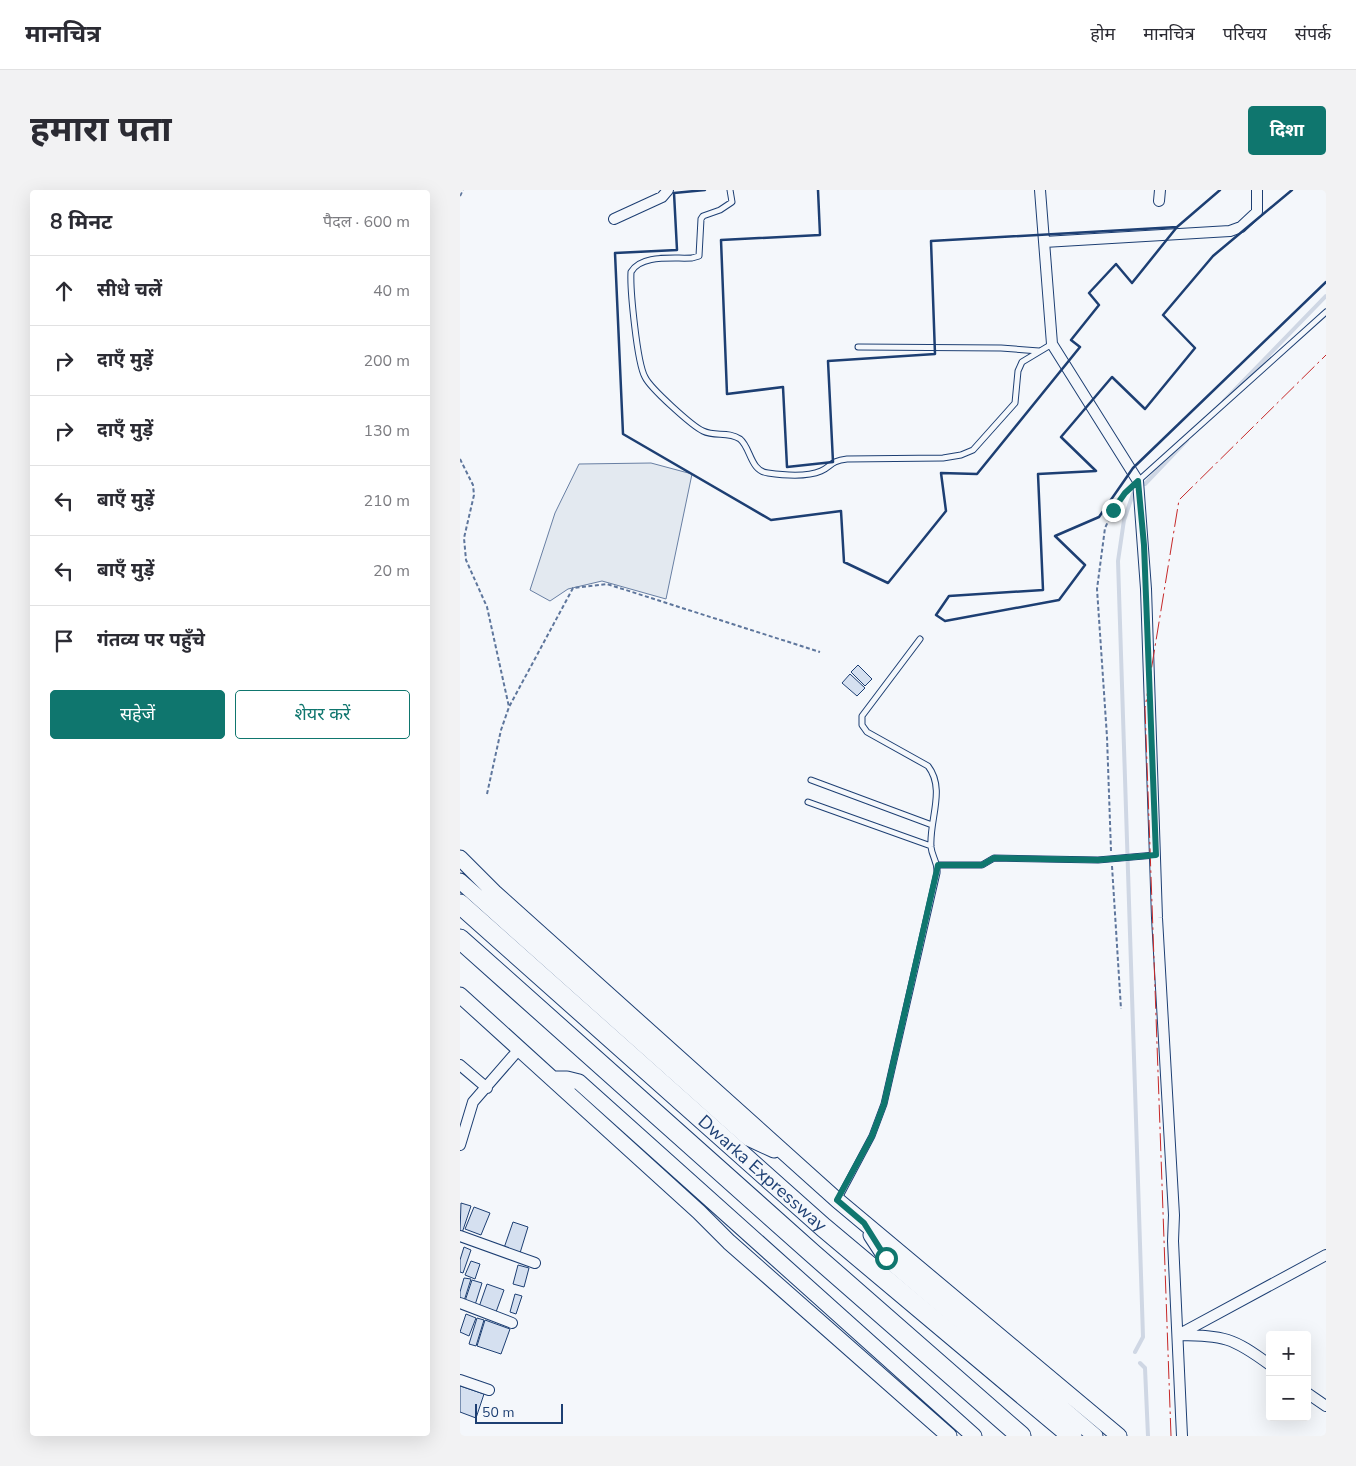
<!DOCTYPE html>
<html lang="hi">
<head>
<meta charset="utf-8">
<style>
  :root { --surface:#fff; --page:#f2f2f3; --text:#2b2b33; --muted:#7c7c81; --line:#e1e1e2; --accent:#0f766e }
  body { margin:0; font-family:"Nunito Sans","Noto Sans Devanagari",sans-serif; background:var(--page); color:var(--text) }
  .controls { position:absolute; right:15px; bottom:15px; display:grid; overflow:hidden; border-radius:5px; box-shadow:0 5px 20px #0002 }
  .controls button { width:45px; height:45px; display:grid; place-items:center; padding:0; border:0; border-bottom:1px solid var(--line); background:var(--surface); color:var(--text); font:25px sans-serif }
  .scale { position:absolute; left:15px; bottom:12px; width:88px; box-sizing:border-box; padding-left:5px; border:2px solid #1d3f73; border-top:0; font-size:14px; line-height:18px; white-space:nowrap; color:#1d3f73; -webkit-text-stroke:4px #f4f7fb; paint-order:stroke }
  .stop { position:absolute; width:15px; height:15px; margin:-11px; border:4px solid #0f766e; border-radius:50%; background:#fff }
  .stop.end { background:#0f766e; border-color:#fff; box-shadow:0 1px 5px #0008 }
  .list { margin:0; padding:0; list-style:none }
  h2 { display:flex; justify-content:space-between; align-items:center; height:65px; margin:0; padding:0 20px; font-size:21px }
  h2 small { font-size:16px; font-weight:400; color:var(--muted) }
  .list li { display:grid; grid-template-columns:32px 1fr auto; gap:15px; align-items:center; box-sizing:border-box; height:70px; padding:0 20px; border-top:1px solid var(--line) }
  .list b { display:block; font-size:19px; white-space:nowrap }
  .list em { font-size:16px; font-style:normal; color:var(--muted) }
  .actions { display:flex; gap:10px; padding:15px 20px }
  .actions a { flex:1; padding:11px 0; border:1px solid var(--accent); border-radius:5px; text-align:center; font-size:18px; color:var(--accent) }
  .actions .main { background:var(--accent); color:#fff }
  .icon { flex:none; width:28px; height:28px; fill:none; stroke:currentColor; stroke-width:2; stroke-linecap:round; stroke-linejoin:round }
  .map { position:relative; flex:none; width:866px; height:1246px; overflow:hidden; border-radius:5px }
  header { display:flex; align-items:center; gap:30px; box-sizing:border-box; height:70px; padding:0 25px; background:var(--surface); border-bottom:1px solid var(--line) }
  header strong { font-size:24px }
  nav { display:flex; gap:28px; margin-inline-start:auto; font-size:18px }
  .intro { display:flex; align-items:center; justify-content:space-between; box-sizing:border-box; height:120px; padding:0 30px }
  h1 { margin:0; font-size:35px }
  .button { padding:12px 22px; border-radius:5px; background:var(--accent); color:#fff; font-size:18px; font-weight:700 }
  main { display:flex; gap:30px; padding:0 30px }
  aside { flex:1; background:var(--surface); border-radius:5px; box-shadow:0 5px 20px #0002 }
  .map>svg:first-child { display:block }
  .green { fill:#e3e9f0; stroke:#687fa3 }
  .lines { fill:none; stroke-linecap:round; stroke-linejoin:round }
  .stream { stroke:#cfd7e4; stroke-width:4 }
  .building { fill:#d5e0f0; stroke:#1d3f73 }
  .lane-casing { stroke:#1d3f73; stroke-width:7 }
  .street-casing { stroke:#1d3f73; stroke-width:12 }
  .secondary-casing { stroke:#1d3f73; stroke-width:17 }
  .highway-casing { stroke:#1d3f73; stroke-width:21 }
  .path { stroke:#5e769c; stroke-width:2; stroke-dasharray:4 2.5; stroke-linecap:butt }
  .lane { stroke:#f4f7fb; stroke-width:5 }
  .street { stroke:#f4f7fb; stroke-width:10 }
  .secondary { stroke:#f4f7fb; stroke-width:15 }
  .highway { stroke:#f4f7fb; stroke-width:19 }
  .wall { stroke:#1d3f73; stroke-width:2.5 }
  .power { stroke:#c62828; stroke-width:1; stroke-dasharray:18 4 2.5 4; stroke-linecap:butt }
  .route { stroke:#0f766e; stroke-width:6 }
  .labels { text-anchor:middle; stroke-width:4; stroke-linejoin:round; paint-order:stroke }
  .street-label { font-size:18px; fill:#1d3f73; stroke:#f4f7fb }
</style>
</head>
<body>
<header>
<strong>मानचित्र</strong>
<nav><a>होम</a><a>मानचित्र</a><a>परिचय</a><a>संपर्क</a></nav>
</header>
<div class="intro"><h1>हमारा पता</h1><a class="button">दिशा</a></div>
<main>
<aside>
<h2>8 मिनट<small>पैदल · 600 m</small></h2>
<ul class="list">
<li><svg class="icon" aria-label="ahead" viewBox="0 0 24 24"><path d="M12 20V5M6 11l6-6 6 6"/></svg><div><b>सीधे चलें</b></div><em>40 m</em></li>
<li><svg class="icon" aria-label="right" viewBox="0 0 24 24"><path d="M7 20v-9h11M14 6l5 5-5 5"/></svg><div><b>दाएँ मुड़ें</b></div><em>200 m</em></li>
<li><svg class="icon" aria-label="right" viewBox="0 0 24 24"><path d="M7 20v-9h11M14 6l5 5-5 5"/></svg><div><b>दाएँ मुड़ें</b></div><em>130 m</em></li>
<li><svg class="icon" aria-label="left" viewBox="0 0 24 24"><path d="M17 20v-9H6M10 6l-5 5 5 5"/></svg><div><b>बाएँ मुड़ें</b></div><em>210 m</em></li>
<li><svg class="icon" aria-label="left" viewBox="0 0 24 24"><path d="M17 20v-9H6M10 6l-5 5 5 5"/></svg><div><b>बाएँ मुड़ें</b></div><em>20 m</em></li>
<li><svg class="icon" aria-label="arrive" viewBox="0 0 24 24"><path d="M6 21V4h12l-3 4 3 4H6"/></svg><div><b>गंतव्य पर पहुँचे</b></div></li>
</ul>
<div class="actions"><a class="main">सहेजें</a><a>शेयर करें</a></div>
</aside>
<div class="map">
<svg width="866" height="1246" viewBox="0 0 866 1246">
  <rect width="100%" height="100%" fill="#f4f7fb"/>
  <!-- green -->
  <path class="green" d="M 191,273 L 232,284 L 206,409 L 142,391 L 108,399 L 90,411 L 70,400 L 95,323 L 119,274 Z"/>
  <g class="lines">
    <!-- stream -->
    <path class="stream" d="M 764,211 L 866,106
      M 685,294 L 727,250
      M 673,304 L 664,330 L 658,371 L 683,1147 L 675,1162
      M 680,1173 L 685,1178 L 688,1246"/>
  </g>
  <!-- building -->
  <path class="building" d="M 398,475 L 412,489 L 405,496 L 391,482 Z
    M 390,484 L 405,498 L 397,506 L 382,493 Z
    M 1,1013 L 11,1016 L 2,1043 L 0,1042 Z
    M 14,1017 L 30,1023 L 21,1045 L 5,1039 Z
    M 53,1032 L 68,1037 L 60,1063 L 44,1058 Z
    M 4,1057 L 11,1060 L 3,1083 L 0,1082 L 0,1070 Z
    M 11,1071 L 20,1074 L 15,1089 L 5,1085 Z
    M 58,1075 L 69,1078 L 64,1097 L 53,1094 Z
    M 4,1088 L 11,1089 L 4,1111 L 0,1109 L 0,1102 Z
    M 12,1090 L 22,1093 L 15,1115 L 5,1111 Z
    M 27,1094 L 44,1100 L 36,1122 L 19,1117 Z
    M 55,1104 L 62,1106 L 56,1124 L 50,1122 Z
    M 6,1124 L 16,1128 L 9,1146 L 0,1142 Z
    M 17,1128 L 24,1130 L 16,1156 L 9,1154 Z
    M 25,1130 L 50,1139 L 41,1164 L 17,1156 Z
    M 0,1196 L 24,1204 L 16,1228 L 0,1222 Z"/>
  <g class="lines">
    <!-- lane casing -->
    <g class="lane-casing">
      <path id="lane" d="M 270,0 L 272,12 L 260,20 L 243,26 L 241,29 L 239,66 L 232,68 C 213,69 181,64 171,82 C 170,99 177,173 185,187 C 190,198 232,236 243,241 C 255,247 268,241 280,249 C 291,258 290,281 308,283 C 322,285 347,287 361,281 C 372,276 370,271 387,269 L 483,268 L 501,265 L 513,260 L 555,213 L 558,181 L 562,172 L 592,154
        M 398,157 L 541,158 L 579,161
        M 678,291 L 866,122
        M 351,590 L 472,635
        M 348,612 L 471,656
        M 478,675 L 522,675 L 534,668 L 638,670 L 695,665
        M 379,1008 L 412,946 L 424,914 L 477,683 C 478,672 472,667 471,657 C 469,630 486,599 468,576 L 407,542 L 402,535 L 402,526 L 460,449"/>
    </g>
    <!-- street casing -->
    <g class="street-casing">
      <path id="street" d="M 580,0 L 592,154 L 678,291 L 686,399 L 697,728 L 714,1025 L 713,1051 L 722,1246
        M 699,11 L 700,0
        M 154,29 L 202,7 L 208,0
        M 584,52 L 770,41 L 781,37 L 797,22 L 797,0
        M 0,875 L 27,898
        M 0,955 L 13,912 L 60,858
        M 0,1046 L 75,1073
        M 0,1113 L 52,1133
        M 718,1145 L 866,1065
        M 719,1145 C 765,1146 772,1147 810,1175
        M 0,1190 L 29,1200
        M 847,1203 L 866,1216"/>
    </g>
    <!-- secondary casing -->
    <g class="secondary-casing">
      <path id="secondary" d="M 0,668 L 34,702 L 377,1010 L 659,1246
        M 0,691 L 288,948 L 314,960
        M 0,805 L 239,1022 L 269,1052 L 489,1246
        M 95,889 L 107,889 L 119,892 L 514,1246
        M 411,1045 L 426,1068 L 635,1246"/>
    </g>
    <!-- highway casing -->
    <g class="highway-casing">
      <g id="highway">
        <path id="s1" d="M 0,714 L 363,1037 L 612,1246"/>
        <path d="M 0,749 L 352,1063 L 561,1246"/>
      </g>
    </g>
    <!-- path -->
    <path class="path" d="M 0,6 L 3,0
      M 0,269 L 13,295 L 14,305 L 4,348 L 6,370 L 27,417 L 49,517
      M 27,604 L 41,540 L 49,517 L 113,398 L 147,394 L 360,462
      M 651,661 L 647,547 L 637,399 L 645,338 L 657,313 L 667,301
      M 652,676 L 661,819"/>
    <!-- lane -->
    <use href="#lane" class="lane"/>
    <!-- street -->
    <use href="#street" class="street"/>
    <!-- secondary -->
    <use href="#secondary" class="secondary"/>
    <!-- highway -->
    <use href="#highway" class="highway"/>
    <!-- wall -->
    <path class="wall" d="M 245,0 L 214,3 L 217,60 L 155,63 L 163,244 L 311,330 L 381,321 L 384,372 L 428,393 L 486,321 L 481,283 L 517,284 L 620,157 L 611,150 L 639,115 L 629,103 L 656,74 L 672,93 L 717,37 L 760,0
      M 358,0 L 360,45 L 261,50 L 267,204 L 323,197 L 327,277 L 373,272 L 368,171 L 475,164 L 471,51 L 717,37
      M 832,0 L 753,66 L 703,125 L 735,158 L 685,219 L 652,187 L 601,247 L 636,281 L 578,284 L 583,400 L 489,406 L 476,425 L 485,431 L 599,410 L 625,375 L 595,346 L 639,327 L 673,278 L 866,92"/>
    <!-- power -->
    <path class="power" d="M 711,1246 L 685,518 L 719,310 L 866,165"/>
  </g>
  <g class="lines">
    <!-- route -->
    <path class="route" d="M 426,1068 L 404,1033 L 377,1010 L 412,946 L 424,914 L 478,675 L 522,675 L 534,668 L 638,670 L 696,665 L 684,355 L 678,291 L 665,303 L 653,320"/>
  </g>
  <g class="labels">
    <!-- street labels -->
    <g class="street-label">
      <text dy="6" stroke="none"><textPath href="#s1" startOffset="405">Dwarka Expressway</textPath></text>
    </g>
  </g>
</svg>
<div class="controls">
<button>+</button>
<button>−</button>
</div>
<div class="scale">50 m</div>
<div class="stop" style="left:426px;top:1068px"></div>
<div class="stop end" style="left:653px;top:320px"></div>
</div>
</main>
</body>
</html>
